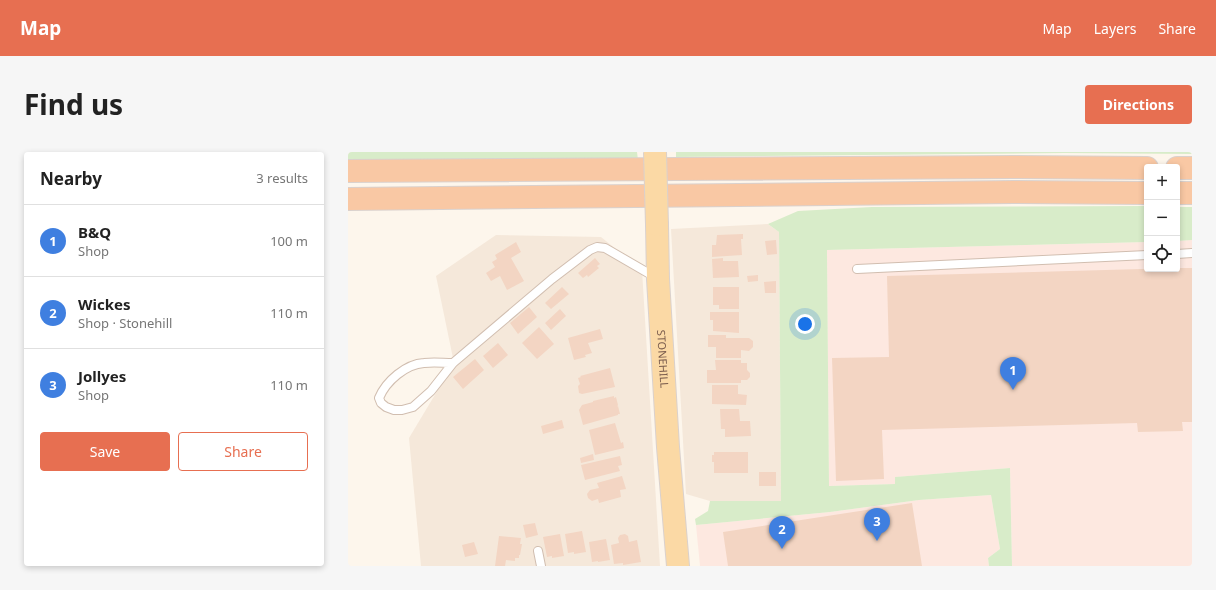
<!DOCTYPE html>
<html lang="en">
<head>
<meta charset="utf-8">
<style>
  :root { --surface:#fff; --page:#f6f6f6; --text:#222; --muted:#767676; --line:#e0e0e0; --accent:#e76f51 }
  body { margin:0; font-family:"Noto Sans",sans-serif; background:var(--page); color:var(--text) }
  .controls { position:absolute; right:12px; top:12px; display:grid; overflow:hidden; border-radius:4px; box-shadow:0 2px 6px #0003 }
  .controls button { width:36px; height:36px; display:grid; place-items:center; padding:0; border:0; border-bottom:1px solid var(--line); background:var(--surface); color:var(--text); font:20px sans-serif }
  .you { position:absolute; left:457px; top:172px; width:14px; height:14px; margin:-10px; border:3px solid #fff; border-radius:50%; background:#1a73e8; box-shadow:0 0 0 6px #1a73e833 }
  .badge { display:grid; place-items:center; width:26px; height:26px; border-radius:50%; background:var(--accent); color:#fff; font-size:13px; font-weight:700 }
  .pin { position:absolute; translate:-50% -33px; filter:drop-shadow(0 1px 2px #0008) }
  .pin::after { content:''; position:absolute; top:21px; width:14px; height:12px; background:inherit; clip-path:polygon(0 0,100% 0,50% 100%) }
  .list { margin:0; padding:0; list-style:none }
  h2 { display:flex; justify-content:space-between; align-items:center; height:52px; margin:0; padding:0 16px; font-size:17px }
  h2 small { font-size:13px; font-weight:400; color:var(--muted) }
  .list li { display:grid; grid-template-columns:26px 1fr auto; gap:12px; align-items:center; box-sizing:border-box; height:72px; padding:0 16px; border-top:1px solid var(--line) }
  .list b { display:block; font-size:15px; white-space:nowrap }
  .list p { margin:0; font-size:13px; white-space:nowrap; color:var(--muted) }
  .list em { font-size:13px; font-style:normal; color:var(--muted) }
  .actions { display:flex; gap:8px; padding:12px 16px }
  .actions a { flex:1; padding:9px 0; border:1px solid var(--accent); border-radius:4px; text-align:center; font-size:14px; color:var(--accent) }
  .actions .main { background:var(--accent); color:#fff }
  .icon { flex:none; width:22px; height:22px; fill:none; stroke:currentColor; stroke-width:2; stroke-linecap:round; stroke-linejoin:round }
  .map { position:relative; flex:none; width:844px; height:414px; overflow:hidden; border-radius:4px }
  header { display:flex; align-items:center; gap:24px; box-sizing:border-box; height:56px; padding:0 20px; background:var(--accent); color:#fff }
  header strong { font-size:19px }
  nav { display:flex; gap:22px; margin-inline-start:auto; font-size:14px }
  .intro { display:flex; align-items:center; justify-content:space-between; box-sizing:border-box; height:96px; padding:0 24px }
  h1 { margin:0; font-size:28px }
  .button { padding:10px 18px; border-radius:4px; background:var(--accent); color:#fff; font-size:14px; font-weight:700 }
  main { display:flex; gap:24px; padding:0 24px }
  aside { flex:1; background:var(--surface); border-radius:4px; box-shadow:0 2px 6px #0003 }
  .map>svg:first-child { display:block }
  .residential { fill:#f5e8da }
  .commercial { fill:#fde8e0 }
  .green { fill:#d8ecc9 }
  .building { fill:#f3d5c3 }
  .lines { fill:none; stroke-linecap:round; stroke-linejoin:round }
  .service-casing { stroke:#d1beb0; stroke-width:10 }
  .primary-casing { stroke:#dad1cd; stroke-width:24 }
  .trunk-casing { stroke:#dad1cd; stroke-width:24 }
  .service { stroke:#fff; stroke-width:8 }
  .primary { stroke:#fbd9a5; stroke-width:22 }
  .trunk { stroke:#f9c8a4; stroke-width:22 }
  .primary-bridge-casing { stroke:#dad1cd; stroke-width:24; stroke-linecap:butt }
  .primary-bridge { stroke:#fbd9a5; stroke-width:22 }
  .labels { text-anchor:middle; stroke-width:3.5; stroke-linejoin:round; paint-order:stroke }
  .street-label { font-size:11px; fill:#7a5c4d; stroke:#fffaf3 }
</style>
</head>
<body>
<header>
<strong>Map</strong>
<nav><a>Map</a><a>Layers</a><a>Share</a></nav>
</header>
<div class="intro"><h1>Find us</h1><a class="button">Directions</a></div>
<main>
<aside>
<h2>Nearby<small>3 results</small></h2>
<ul class="list">
<li><span class="badge" style="background:#3f7fe0">1</span><div><b>B&amp;Q</b><p>Shop</p></div><em>100 m</em></li>
<li><span class="badge" style="background:#3f7fe0">2</span><div><b>Wickes</b><p>Shop · Stonehill</p></div><em>110 m</em></li>
<li><span class="badge" style="background:#3f7fe0">3</span><div><b>Jollyes</b><p>Shop</p></div><em>110 m</em></li>
</ul>
<div class="actions"><a class="main">Save</a><a>Share</a></div>
</aside>
<div class="map">
<svg width="844" height="414" viewBox="0 0 844 414">
  <rect width="100%" height="100%" fill="#fdf6ec"/>
  <!-- residential -->
  <path class="residential" d="M 420,72 L 431,80 L 433,349 L 362,349 L 338,342 L 323,77 Z
    M 148,83 L 253,85 L 294,118 L 312,414 L 73,414 L 61,286 L 106,211 L 88,124 Z"/>
  <!-- commercial -->
  <path class="commercial" d="M 844,88 L 844,414 L 664,414 L 662,316 L 548,325 L 547,332 L 481,334 L 479,98 L 799,90 L 799,117 L 829,117 L 829,89 Z
    M 643,343 L 652,397 L 640,406 L 641,414 L 352,414 L 348,373 L 482,360 L 571,348 Z"/>
  <!-- green -->
  <path class="green" d="M 0,0 L 289,0 L 290,8 L 0,11 Z
    M 328,0 L 844,0 L 844,2 L 717,1 L 328,5 Z
    M 799,54 L 799,90 L 479,98 L 481,334 L 547,332 L 547,325 L 662,316 L 664,414 L 641,414 L 640,406 L 652,397 L 643,343 L 571,348 L 482,360 L 348,373 L 347,367 L 360,359 L 362,349 L 433,349 L 431,80 L 420,72 L 450,59 L 524,55 Z
    M 829,55 L 844,55 L 844,88 L 829,89 Z"/>
  <!-- building -->
  <path class="building" d="M 395,82 L 395,87 L 393,87 L 394,103 L 364,105 L 364,93 L 368,93 L 369,83 Z
    M 428,88 L 429,102 L 419,103 L 417,89 Z
    M 168,90 L 173,100 L 163,106 L 176,129 L 159,138 L 152,124 L 143,129 L 138,121 L 147,115 L 144,110 L 149,107 L 147,103 Z
    M 247,106 L 252,112 L 249,114 L 251,116 L 240,125 L 239,123 L 235,126 L 230,121 Z
    M 375,106 L 375,109 L 390,109 L 391,125 L 365,126 L 364,107 Z
    M 829,116 L 844,116 L 844,270 L 834,270 L 835,279 L 790,280 L 789,271 L 534,278 L 536,327 L 488,329 L 484,206 L 541,205 L 539,124 Z
    M 410,123 L 410,129 L 400,130 L 399,124 Z
    M 428,129 L 428,141 L 417,141 L 416,130 Z
    M 214,135 L 221,142 L 203,157 L 197,151 Z
    M 365,135 L 391,135 L 391,157 L 371,157 L 371,153 L 365,153 Z
    M 181,155 L 189,165 L 170,182 L 162,171 Z
    M 212,157 L 218,164 L 203,178 L 197,171 Z
    M 362,160 L 391,160 L 391,181 L 365,179 L 365,168 L 362,168 Z
    M 191,175 L 206,192 L 189,207 L 174,191 Z
    M 252,177 L 255,187 L 240,191 L 244,201 L 237,203 L 238,205 L 226,208 L 220,186 Z
    M 360,183 L 378,183 L 378,186 L 401,186 L 405,189 L 405,195 L 401,199 L 393,198 L 393,206 L 368,206 L 368,195 L 360,195 Z
    M 150,191 L 160,203 L 145,216 L 135,204 Z
    M 127,207 L 136,218 L 115,237 L 105,225 Z
    M 367,208 L 393,208 L 393,211 L 399,211 L 399,218 L 402,221 L 402,225 L 399,228 L 393,228 L 393,231 L 359,231 L 359,218 L 368,218 Z
    M 262,216 L 267,235 L 234,242 L 231,241 L 230,234 L 232,232 L 230,226 L 233,225 L 232,224 Z
    M 364,233 L 390,233 L 390,242 L 399,243 L 398,253 L 364,252 Z
    M 266,244 L 266,246 L 268,245 L 270,253 L 269,255 L 270,254 L 272,262 L 270,262 L 270,263 L 235,273 L 231,258 L 234,253 L 245,250 L 245,249 Z
    M 372,257 L 391,257 L 392,269 L 402,269 L 403,284 L 377,285 L 377,277 L 373,277 Z
    M 214,268 L 216,276 L 195,282 L 193,274 Z
    M 267,271 L 273,291 L 275,290 L 276,296 L 247,303 L 241,278 Z
    M 366,300 L 400,300 L 400,321 L 366,321 L 366,310 L 364,310 L 364,303 L 366,303 Z
    M 245,302 L 246,308 L 233,311 L 232,306 Z
    M 272,304 L 274,313 L 270,314 L 272,319 L 237,328 L 233,313 Z
    M 411,320 L 428,320 L 428,334 L 411,334 Z
    M 274,324 L 278,337 L 272,338 L 273,345 L 251,351 L 250,347 L 244,349 L 240,346 L 239,342 L 242,338 L 251,336 L 249,331 Z
    M 564,351 L 574,414 L 380,414 L 375,380 Z
    M 187,371 L 190,383 L 178,386 L 175,373 Z
    M 234,379 L 238,400 L 226,402 L 226,400 L 220,401 L 217,382 Z
    M 212,382 L 216,404 L 204,406 L 204,404 L 199,405 L 195,385 Z
    M 277,382 L 280,384 L 281,390 L 289,388 L 293,410 L 275,413 L 275,411 L 266,412 L 263,393 L 271,391 L 270,386 L 272,383 Z
    M 151,384 L 173,386 L 172,392 L 174,392 L 172,403 L 171,403 L 171,406 L 167,406 L 167,409 L 158,408 L 157,414 L 147,414 Z
    M 258,387 L 262,408 L 250,410 L 250,409 L 244,410 L 241,390 Z
    M 126,390 L 130,402 L 117,405 L 114,393 Z"/>
  <g class="lines">
    <!-- service casing -->
    <g class="service-casing">
      <path id="service" d="M 829,102 L 844,101
        M 509,117 L 799,103
        M 105,211 C 95,211 86,210 76,211 C 58,212 38,229 31,246 L 33,251 L 38,255 L 46,258 L 54,258 L 65,255 L 83,239 L 105,211 L 204,127 L 242,98 L 249,95 L 257,96 L 307,125
        M 190,399 L 193,414"/>
    </g>
    <!-- primary casing -->
    <g class="primary-casing">
      <g id="primary">
        <path id="s1" d="M 309,73 L 310,127 L 320,295 L 330,414"/>
      </g>
    </g>
    <!-- trunk casing -->
    <g class="trunk-casing">
      <path id="trunk" d="M 829,16 L 844,16
        M 0,19 L 666,15 L 799,16
        M 829,41 L 844,41
        M 0,47 L 666,40 L 799,41"/>
    </g>
    <!-- service -->
    <use href="#service" class="service"/>
    <!-- primary -->
    <use href="#primary" class="primary"/>
    <!-- trunk -->
    <use href="#trunk" class="trunk"/>
    <!-- primary-bridge casing -->
    <g class="primary-bridge-casing">
      <path id="primary-bridge" d="M 307,0 L 309,73"/>
    </g>
    <!-- primary-bridge -->
    <use href="#primary-bridge" class="primary-bridge"/>
  </g>
  <g class="labels">
    <!-- street labels -->
    <g class="street-label">
      <text dy="4" stroke="none"><textPath href="#s1" startOffset="134">STONEHILL</textPath></text>
    </g>
  </g>
</svg>
<div class="controls">
<button>+</button>
<button>−</button>
<button><svg class="icon" aria-label="locate" viewBox="0 0 24 24"><circle cx="12" cy="12" r="6"/><path d="M12 2v4M12 18v4M2 12h4M18 12h4"/></svg></button>
</div>
<div class="you"></div>
<div class="pin badge" style="left:665px;top:238px;background:#3f7fe0">1</div>
<div class="pin badge" style="left:434px;top:397px;background:#3f7fe0">2</div>
<div class="pin badge" style="left:529px;top:389px;background:#3f7fe0">3</div>
</div>
</main>
</body>
</html>
